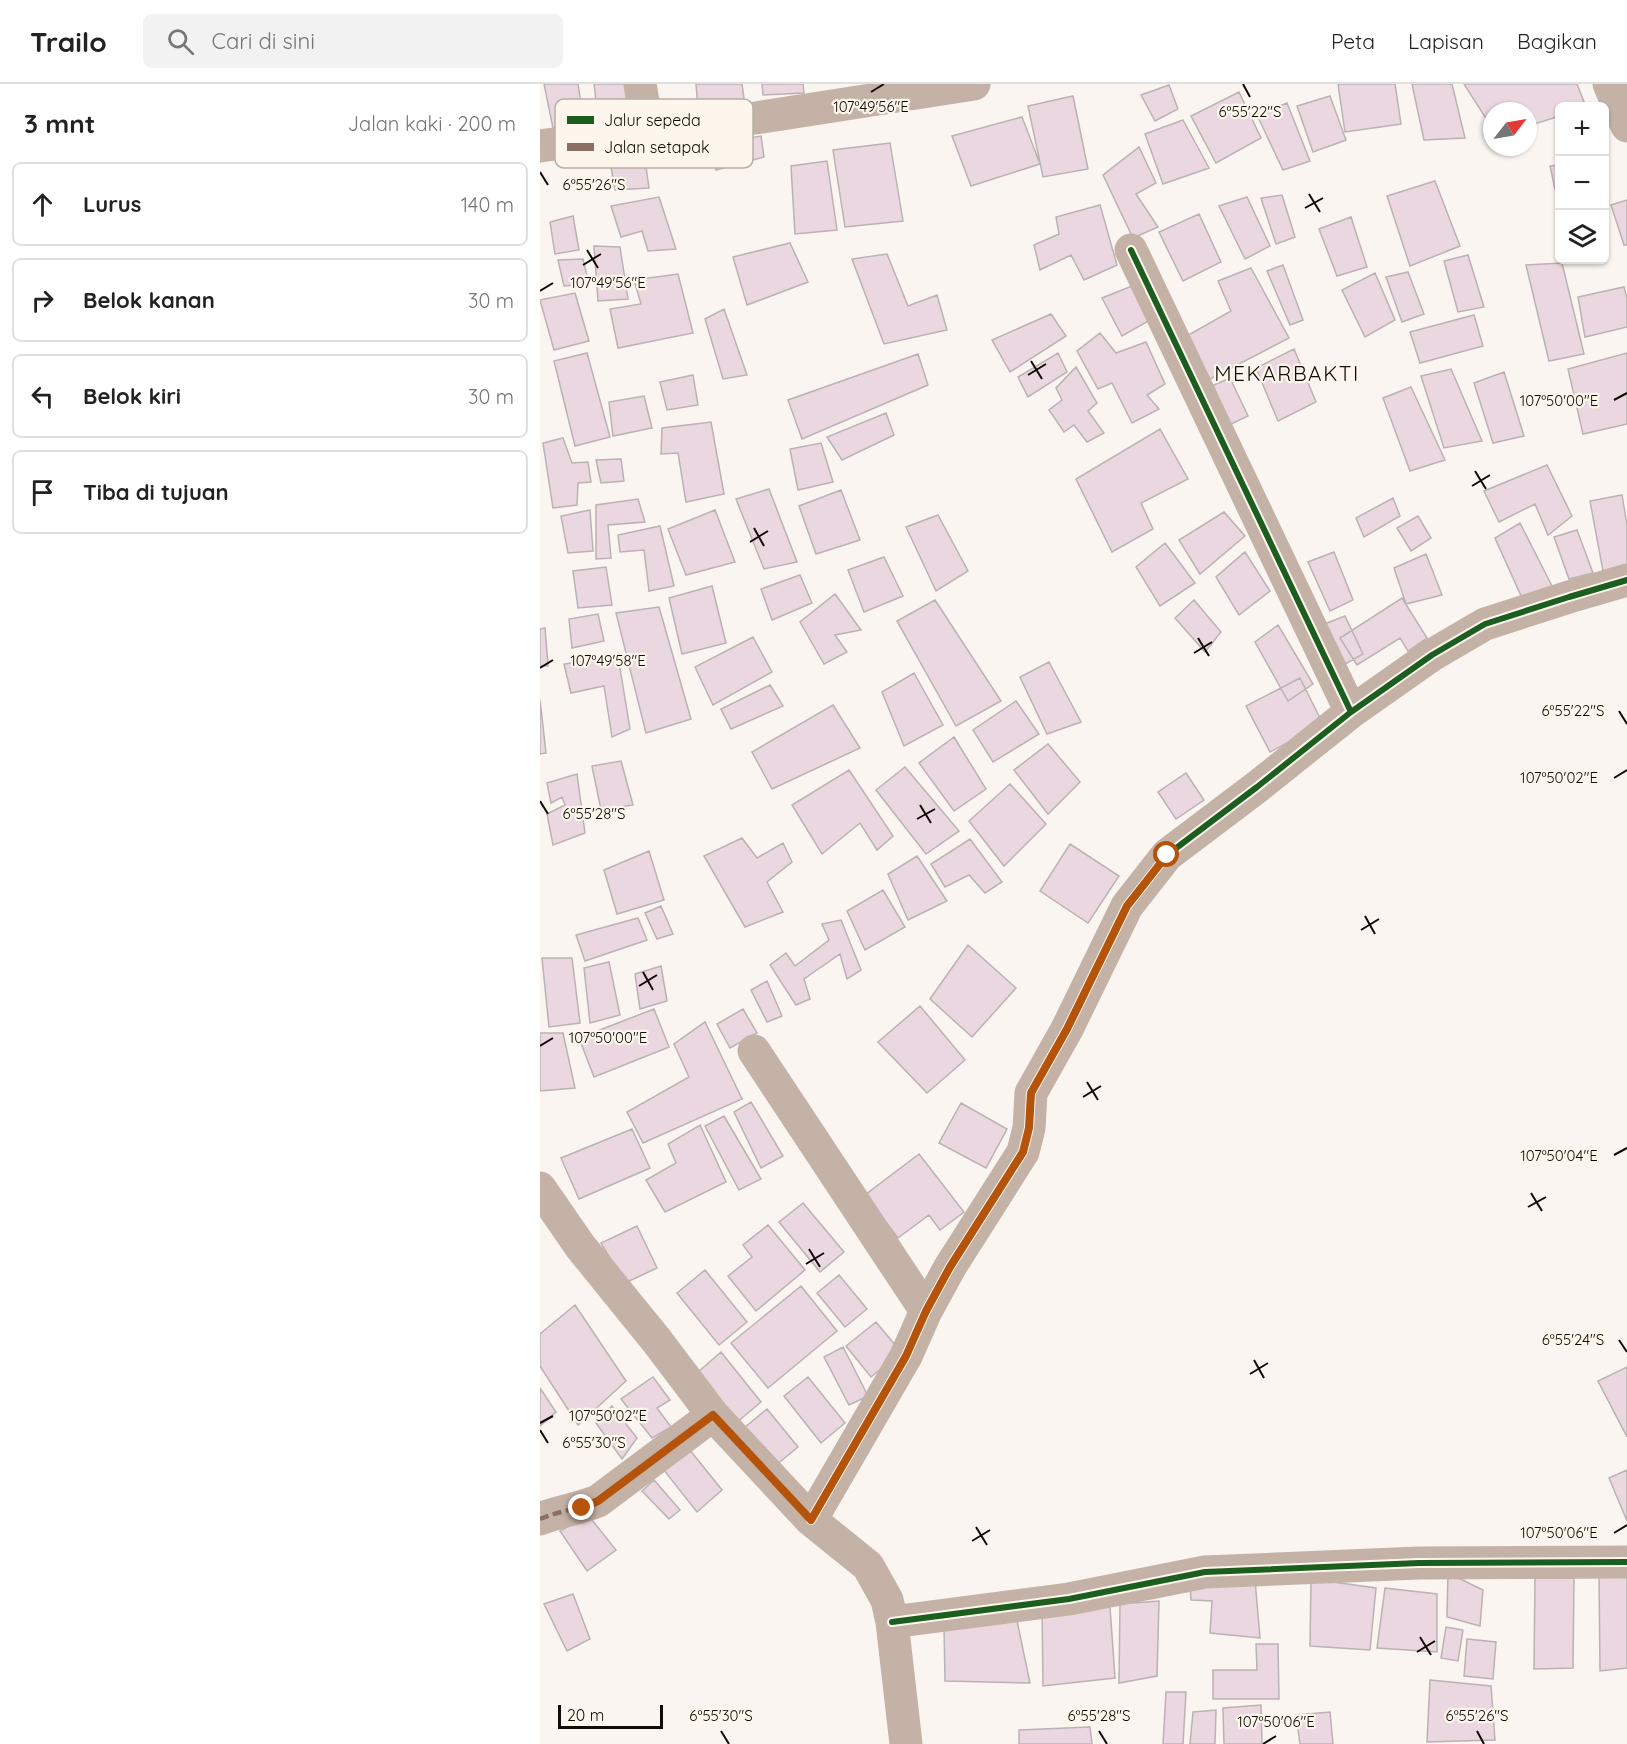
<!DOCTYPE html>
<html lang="id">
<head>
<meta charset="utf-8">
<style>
  :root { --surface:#fff; --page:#f2f2f2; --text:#222; --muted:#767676; --line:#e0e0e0 }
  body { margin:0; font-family:Quicksand,sans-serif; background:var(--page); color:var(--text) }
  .controls { position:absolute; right:18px; top:18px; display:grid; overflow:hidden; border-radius:9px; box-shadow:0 2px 4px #0004 }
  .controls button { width:54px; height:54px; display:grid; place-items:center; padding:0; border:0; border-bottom:2px solid var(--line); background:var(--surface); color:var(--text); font:30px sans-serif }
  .compass { position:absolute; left:943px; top:18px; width:54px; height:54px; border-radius:50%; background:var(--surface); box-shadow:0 2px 4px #0004; rotate:59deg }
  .scale { position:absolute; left:18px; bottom:15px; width:105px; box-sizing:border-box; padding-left:6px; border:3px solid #110b05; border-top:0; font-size:16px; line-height:21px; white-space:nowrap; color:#110b05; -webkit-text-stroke:4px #fdf6ed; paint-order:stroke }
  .stop { position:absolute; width:18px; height:18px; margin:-14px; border:4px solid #b45309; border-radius:50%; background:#fff }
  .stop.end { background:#b45309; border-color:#fff; box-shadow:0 2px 6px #0008 }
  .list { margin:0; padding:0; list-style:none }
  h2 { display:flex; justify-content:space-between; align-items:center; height:78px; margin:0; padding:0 24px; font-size:26px }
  h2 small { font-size:20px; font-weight:400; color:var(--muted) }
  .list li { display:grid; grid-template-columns:39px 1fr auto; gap:18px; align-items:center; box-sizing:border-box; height:84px; margin:0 12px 12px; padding:0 12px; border:2px solid var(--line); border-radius:9px }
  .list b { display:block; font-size:22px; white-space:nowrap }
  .list em { font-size:20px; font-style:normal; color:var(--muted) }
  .icon { flex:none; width:33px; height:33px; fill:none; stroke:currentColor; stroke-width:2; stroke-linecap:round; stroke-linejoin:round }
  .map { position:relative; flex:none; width:1087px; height:1660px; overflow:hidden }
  header { display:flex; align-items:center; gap:36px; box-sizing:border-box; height:84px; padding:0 30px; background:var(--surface); border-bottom:2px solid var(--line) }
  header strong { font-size:28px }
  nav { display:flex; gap:33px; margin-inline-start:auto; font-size:21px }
  .search { width:420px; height:54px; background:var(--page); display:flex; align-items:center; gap:15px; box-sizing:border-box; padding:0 21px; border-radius:9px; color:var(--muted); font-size:22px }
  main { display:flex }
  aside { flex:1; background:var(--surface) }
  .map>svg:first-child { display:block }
  .building { fill:#ebd7e0; stroke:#bab2b3; stroke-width:1.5 }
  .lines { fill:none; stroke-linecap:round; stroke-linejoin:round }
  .street { stroke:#c4b2a6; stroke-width:33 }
  .quiet { stroke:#8d6e63; stroke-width:4.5; stroke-dasharray:9 4.5; stroke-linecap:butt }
  .cycleway-casing { stroke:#fdf6ed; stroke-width:10 }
  .cycleway { stroke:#1b5e20; stroke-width:6 }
  .route { stroke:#b45309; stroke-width:8 }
  .ticks { fill:none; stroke:#110b05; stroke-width:2 }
  .labels { text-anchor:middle; stroke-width:4.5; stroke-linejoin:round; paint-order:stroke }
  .quarter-label { font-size:21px; letter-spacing:1.5px; fill:#110b05; stroke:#fdf6ed }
  .key { fill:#fdf6ed; stroke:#b6b0a7; stroke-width:1.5 }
  .key-label { font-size:16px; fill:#110b05 }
  .ticks-label { font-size:15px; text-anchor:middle; fill:#110b05; stroke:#fdf6ed; stroke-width:4.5; stroke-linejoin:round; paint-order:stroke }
</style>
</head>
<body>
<header>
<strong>Trailo</strong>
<div class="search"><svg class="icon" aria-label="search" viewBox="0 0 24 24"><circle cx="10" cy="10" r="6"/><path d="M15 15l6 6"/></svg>Cari di sini</div>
<nav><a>Peta</a><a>Lapisan</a><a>Bagikan</a></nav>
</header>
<main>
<aside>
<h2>3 mnt<small>Jalan kaki · 200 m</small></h2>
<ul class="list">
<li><svg class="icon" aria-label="ahead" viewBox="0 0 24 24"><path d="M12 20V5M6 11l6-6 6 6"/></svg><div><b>Lurus</b></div><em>140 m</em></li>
<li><svg class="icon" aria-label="right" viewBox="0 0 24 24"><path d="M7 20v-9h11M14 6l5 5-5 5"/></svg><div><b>Belok kanan</b></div><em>30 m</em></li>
<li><svg class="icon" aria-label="left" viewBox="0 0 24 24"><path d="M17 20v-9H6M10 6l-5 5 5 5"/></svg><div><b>Belok kiri</b></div><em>30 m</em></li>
<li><svg class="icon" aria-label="arrive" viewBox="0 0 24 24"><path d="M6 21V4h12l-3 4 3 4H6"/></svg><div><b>Tiba di tujuan</b></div></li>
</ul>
</aside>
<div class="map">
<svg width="1087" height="1660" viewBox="0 0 1087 1660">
  <rect width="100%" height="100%" fill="#faf5f0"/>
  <!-- building -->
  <path class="building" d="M 4,0 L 38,0 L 44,38 L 13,44 Z
    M 54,0 L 88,0 L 89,15 L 56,17 Z
    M 156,0 L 202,0 L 206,30 L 158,24 Z
    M 222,0 L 263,0 L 264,9 L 223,11 Z
    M 798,0 L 855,0 L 861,40 L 805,48 Z
    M 872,0 L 912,0 L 925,54 L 884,56 Z
    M 924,0 L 1037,0 L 1044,18 L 1041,22 L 1020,22 L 1020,32 L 988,42 L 988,27 L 952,27 L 952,44 Z
    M 629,1 L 638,25 L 615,37 L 601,11 Z
    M 699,8 L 721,54 L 676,79 L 651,32 Z
    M 533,12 L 548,85 L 503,93 L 488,22 Z
    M 790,12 L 806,56 L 773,68 L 757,22 Z
    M 747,19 L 770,77 L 743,86 L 717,31 Z
    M 482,33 L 500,80 L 431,102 L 412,52 Z
    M 643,36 L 669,84 L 623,100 L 605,50 Z
    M 221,52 L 224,73 L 176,86 L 168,61 Z
    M 350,59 L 363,137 L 305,143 L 293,66 Z
    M 599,63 L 616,99 L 596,110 L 618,143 L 593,154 L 563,91 Z
    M 105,76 L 109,104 L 75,106 L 70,77 Z
    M 287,77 L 297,146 L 255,150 L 251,82 Z
    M 1020,81 L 1020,114 L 1017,114 L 1010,82 Z
    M 895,97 L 920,162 L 870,182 L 847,112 Z
    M 742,111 L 755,153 L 736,160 L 721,114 Z
    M 119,113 L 136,165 L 108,167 L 102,147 L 81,153 L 71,122 Z
    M 707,113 L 730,162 L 705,175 L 679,122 Z
    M 1087,116 L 1087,161 L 1084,161 L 1071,121 Z
    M 560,121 L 577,181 L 544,196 L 531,171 L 500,186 L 494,161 L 519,150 L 516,133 Z
    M 659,130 L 681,178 L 643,197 L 619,148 Z
    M 33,132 L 39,166 L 15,170 L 10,138 Z
    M 811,133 L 827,183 L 797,192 L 779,145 Z
    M 250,159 L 268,198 L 207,221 L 193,173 Z
    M 54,162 L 80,163 L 88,215 L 58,217 Z
    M 347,170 L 368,222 L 397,211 L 407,246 L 344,260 L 312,175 Z
    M 928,171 L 944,223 L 918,228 L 904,177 Z
    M 43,175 L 49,200 L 24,202 L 18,176 Z
    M 1022,179 L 1044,270 L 1009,277 L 986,181 Z
    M 743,181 L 763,236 L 750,241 L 727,187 Z
    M 711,184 L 749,254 L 670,295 L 645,253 L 691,227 L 678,197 Z
    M 868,188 L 884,230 L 862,238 L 846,193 Z
    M 835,189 L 855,236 L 825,253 L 802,206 Z
    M 138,190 L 153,249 L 78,264 L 70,225 L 101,220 L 94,196 Z
    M 597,200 L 612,235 L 582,252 L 562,214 Z
    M 1084,203 L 1087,214 L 1087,243 L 1045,253 L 1038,213 Z
    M 35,209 L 49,257 L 14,266 L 0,216 Z
    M 184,225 L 207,291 L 183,295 L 165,235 Z
    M 511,230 L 526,252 L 470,288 L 452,256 Z
    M 934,231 L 943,262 L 880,279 L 870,248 Z
    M 560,249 L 576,269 L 606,258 L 625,300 L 607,311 L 619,325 L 592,339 L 572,299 L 558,305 L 537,267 Z
    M 754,265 L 776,318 L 738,337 L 716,284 Z
    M 47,269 L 70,353 L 35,362 L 14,277 Z
    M 518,269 L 527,288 L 488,313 L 478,293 Z
    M 1087,269 L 1087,340 L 1043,350 L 1028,285 Z
    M 378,270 L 388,301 L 262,355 L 248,316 Z
    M 536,283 L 557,319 L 548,327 L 564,349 L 547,358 L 534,341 L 524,348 L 509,326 L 522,316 L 516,304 Z
    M 911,285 L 942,357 L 904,364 L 881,292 Z
    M 964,288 L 984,352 L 953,359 L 934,299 Z
    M 153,291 L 158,321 L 127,326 L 120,298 Z
    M 690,294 L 708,332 L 683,344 L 667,304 Z
    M 871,303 L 905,376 L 870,387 L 843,314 Z
    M 104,312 L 112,344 L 73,352 L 69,318 Z
    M 346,329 L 354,351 L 302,376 L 287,353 Z
    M 171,338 L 184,410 L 146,418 L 138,369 L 121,370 L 122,344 Z
    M 620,345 L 648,395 L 601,419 L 613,445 L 572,468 L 536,395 Z
    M 23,354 L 32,379 L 48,378 L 51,398 L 38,399 L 37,421 L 13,424 L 3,359 Z
    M 281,359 L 293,398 L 258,406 L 250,365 Z
    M 81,375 L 84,397 L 61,399 L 56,376 Z
    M 1007,381 L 1032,432 L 1008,451 L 995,420 L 959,438 L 944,407 Z
    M 229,405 L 257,478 L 224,485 L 196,415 Z
    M 301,406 L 320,456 L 276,470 L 259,422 Z
    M 1082,411 L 1087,441 L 1087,484 L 1063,487 L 1050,417 Z
    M 853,414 L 860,432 L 824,453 L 816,434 Z
    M 98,415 L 105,438 L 68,441 L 71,474 L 56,475 L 56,421 Z
    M 50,426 L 53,467 L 28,469 L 21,432 Z
    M 175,426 L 195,478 L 146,491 L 128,445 Z
    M 684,428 L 705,452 L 660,490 L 639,456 Z
    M 398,431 L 428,487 L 396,507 L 366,443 Z
    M 878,432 L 891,454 L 871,467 L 857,444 Z
    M 980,439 L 1012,502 L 982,514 L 955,454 Z
    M 120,442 L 134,502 L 109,507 L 104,466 L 80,468 L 78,451 Z
    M 1037,446 L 1053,489 L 1029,495 L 1014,453 Z
    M 625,459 L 655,499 L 620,522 L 596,483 Z
    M 705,468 L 730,507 L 699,531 L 676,493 Z
    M 794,468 L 813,516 L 790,527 L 768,478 Z
    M 886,470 L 902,511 L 866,520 L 854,484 Z
    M 344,473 L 363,512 L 324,528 L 308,486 Z
    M 66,483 L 72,521 L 38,524 L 33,487 Z
    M 260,491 L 272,519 L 232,536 L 221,505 Z
    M 172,502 L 186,559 L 142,570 L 129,514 Z
    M 295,510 L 321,546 L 295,551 L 307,568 L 284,580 L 260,538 Z
    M 862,514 L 887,554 L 868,567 L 860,554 L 817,581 L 800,554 Z
    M 395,516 L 461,617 L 416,642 L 357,537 Z
    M 654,516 L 681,548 L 665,568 L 635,534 Z
    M 119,523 L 151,635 L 106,649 L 76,529 Z
    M 58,530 L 64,557 L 32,564 L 29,535 Z
    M 805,532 L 823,570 L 800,583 L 782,541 Z
    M 738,541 L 773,600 L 748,617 L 715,558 Z
    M 5,544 L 8,582 L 0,582 L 0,545 Z
    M 213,553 L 232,588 L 173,621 L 155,583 Z
    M 78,572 L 90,645 L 72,653 L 64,602 L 31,609 L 24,580 Z
    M 509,578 L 541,638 L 507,650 L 480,593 Z
    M 374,589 L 403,641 L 364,662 L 342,608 Z
    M 760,594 L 783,640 L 730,668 L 706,622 Z
    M 230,601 L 243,622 L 191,645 L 181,625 Z
    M 0,616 L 6,669 L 0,670 Z
    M 476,617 L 499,650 L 453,678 L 433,646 Z
    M 293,621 L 320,664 L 232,705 L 212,668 Z
    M 414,653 L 446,705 L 414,727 L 379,679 Z
    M 508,660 L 540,698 L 508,730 L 474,686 Z
    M 81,677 L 93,721 L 61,726 L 52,682 Z
    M 365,683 L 419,747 L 386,770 L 336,706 Z
    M 309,686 L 353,752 L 337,766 L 320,739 L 282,770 L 252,721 Z
    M 646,689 L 664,716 L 636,735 L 618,708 Z
    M 37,690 L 45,749 L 13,761 L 7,730 L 25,721 L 22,713 L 11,719 L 7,699 Z
    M 470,700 L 506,740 L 464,782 L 429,737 Z
    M 202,754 L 217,774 L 243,759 L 252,778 L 227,798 L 243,828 L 205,843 L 164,772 Z
    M 430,755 L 462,798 L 445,809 L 429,791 L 405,803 L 391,780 Z
    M 530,760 L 579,792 L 548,839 L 500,807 Z
    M 109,767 L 124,816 L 77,830 L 64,786 Z
    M 377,772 L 407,817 L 368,836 L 348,790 Z
    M 343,806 L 365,843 L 325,866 L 307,827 Z
    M 121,822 L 133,850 L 117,855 L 105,829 Z
    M 98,834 L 107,856 L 45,877 L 36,851 Z
    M 301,836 L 321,886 L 307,895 L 300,870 L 264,895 L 270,915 L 256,921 L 230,881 L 246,869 L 255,882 L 289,856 L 282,840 Z
    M 428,861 L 476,904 L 432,953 L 390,915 Z
    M 2,874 L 32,874 L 40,939 L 9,943 Z
    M 69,878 L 80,931 L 50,939 L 44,884 Z
    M 121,882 L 127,917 L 100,925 L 95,890 Z
    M 227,897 L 242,932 L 227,938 L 211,906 Z
    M 380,922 L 425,976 L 387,1009 L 338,958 Z
    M 114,925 L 129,963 L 54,993 L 39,954 Z
    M 203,925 L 217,949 L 190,964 L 177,940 Z
    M 165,938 L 202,1015 L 103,1059 L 87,1028 L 149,993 L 134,960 Z
    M 0,949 L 23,949 L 35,1004 L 0,1007 Z
    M 211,1018 L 243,1072 L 221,1084 L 194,1028 Z
    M 421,1019 L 467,1045 L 446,1084 L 399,1059 Z
    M 184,1032 L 221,1095 L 199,1106 L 165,1042 Z
    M 160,1041 L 186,1098 L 125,1128 L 106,1096 L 136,1079 L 128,1060 Z
    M 92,1045 L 110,1084 L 39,1115 L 21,1074 Z
    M 379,1070 L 424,1128 L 400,1146 L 389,1131 L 358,1154 L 325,1111 Z
    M 263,1119 L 304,1168 L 280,1188 L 239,1138 Z
    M 228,1141 L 265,1186 L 216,1227 L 188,1192 L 212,1173 L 203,1161 Z
    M 97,1142 L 117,1184 L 85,1199 L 61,1159 Z
    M 165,1186 L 207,1238 L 179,1261 L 137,1209 Z
    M 299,1191 L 327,1225 L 305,1243 L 277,1209 Z
    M 261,1202 L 297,1247 L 228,1304 L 191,1259 Z
    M 35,1221 L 86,1297 L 38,1341 L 0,1282 L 0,1250 Z
    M 336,1238 L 361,1268 L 331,1293 L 306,1262 Z
    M 303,1263 L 328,1312 L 309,1321 L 284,1273 Z
    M 181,1268 L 221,1318 L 190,1344 L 150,1295 Z
    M 1087,1283 L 1087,1353 L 1058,1297 Z
    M 113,1293 L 130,1316 L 117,1324 L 131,1343 L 112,1354 L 81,1315 Z
    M 268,1293 L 305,1339 L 281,1359 L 244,1312 Z
    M 0,1304 L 16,1328 L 0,1342 Z
    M 72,1322 L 97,1354 L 82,1375 L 56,1339 Z
    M 227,1325 L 258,1363 L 229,1387 L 199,1348 Z
    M 149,1365 L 182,1406 L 157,1428 L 123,1385 Z
    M 1087,1386 L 1087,1437 L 1069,1394 Z
    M 114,1396 L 140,1426 L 129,1435 L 102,1407 Z
    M 48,1431 L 76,1466 L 47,1487 L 20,1447 Z
    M 908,1489 L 943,1506 L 940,1542 L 907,1533 Z
    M 1059,1489 L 1087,1492 L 1087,1584 L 1060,1587 Z
    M 995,1493 L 1034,1494 L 1033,1584 L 994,1585 Z
    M 771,1495 L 836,1504 L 830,1566 L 770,1562 Z
    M 715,1496 L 720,1554 L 670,1549 L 672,1517 L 651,1516 L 650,1501 Z
    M 845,1504 L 897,1510 L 897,1568 L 837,1564 Z
    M 33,1510 L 50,1555 L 27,1567 L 4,1520 Z
    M 619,1517 L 617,1592 L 579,1599 L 580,1520 Z
    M 502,1523 L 570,1523 L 575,1594 L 503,1602 Z
    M 476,1532 L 490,1599 L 405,1597 L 404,1543 Z
    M 906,1543 L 923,1546 L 918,1577 L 901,1574 Z
    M 927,1555 L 956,1558 L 953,1595 L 924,1592 Z
    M 716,1560 L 738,1560 L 739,1615 L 673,1615 L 673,1586 L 717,1586 Z
    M 890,1596 L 951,1602 L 955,1656 L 887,1658 Z
    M 626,1608 L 646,1608 L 643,1660 L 623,1660 Z
    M 721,1621 L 722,1660 L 684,1660 L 683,1624 Z
    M 676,1626 L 675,1660 L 650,1660 L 653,1628 Z
    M 790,1628 L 793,1660 L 760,1660 L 756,1631 Z
    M 550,1643 L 552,1660 L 479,1660 L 479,1646 Z"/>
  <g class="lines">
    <!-- street -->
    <path class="street" d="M 100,0 L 108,48
      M 1069,0 L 1087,42
      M 0,62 L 209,35 L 434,0
      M 591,166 L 811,628
      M 214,967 L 386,1227
      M 0,1104 L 40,1162 L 117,1257 L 173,1331 L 271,1436 L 328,1482 L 347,1516 L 352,1538 L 366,1660
      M 0,1435 C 19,1427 39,1425 58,1417 L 173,1331
      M 271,1436 L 366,1272 L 386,1227 L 410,1183 L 483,1068 L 489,1044 L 491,1009 L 527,945 L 587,822 L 627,771 L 717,703 L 811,628 L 892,571 L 945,540 L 1029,513 L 1087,496
      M 352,1538 L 529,1515 L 665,1488 L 879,1479 L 1087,1478"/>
    <!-- quiet -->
    <path class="quiet" d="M 0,1435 C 19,1427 39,1425 58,1417 L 173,1331"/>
    <!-- cycleway casing -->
    <g class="cycleway-casing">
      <path id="cycleway" d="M 591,166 L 811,628
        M 271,1436 L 366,1272 L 386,1227 L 410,1183 L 483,1068 L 489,1044 L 491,1009 L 527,945 L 587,822 L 627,771 L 717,703 L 811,628 L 892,571 L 945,540 L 1029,513 L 1087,496
        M 352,1538 L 529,1515 L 665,1488 L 879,1479 L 1087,1478"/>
    </g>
    <!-- cycleway -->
    <use href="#cycleway" class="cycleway"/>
  </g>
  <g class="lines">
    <!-- route -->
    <path class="route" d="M 42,1424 L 58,1417 L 173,1331 L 271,1436 L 366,1272 L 386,1227 L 410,1183 L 483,1068 L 489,1044 L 491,1009 L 527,945 L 587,822 L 627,771"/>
  </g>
  <!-- ticks -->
  <path class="ticks" d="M 703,0 L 710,13M 331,8 L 344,0M 0,88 L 8,101M 769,110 L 780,128M 765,124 L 783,114M 47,166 L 58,184M 43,181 L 61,170M 0,207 L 13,199M 491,277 L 502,295M 488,291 L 506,280M 1074,316 L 1087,309M 935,387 L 946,405M 932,402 L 950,391M 214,444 L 224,462M 210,458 L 228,447M 658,554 L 669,572M 654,569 L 672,558M 0,584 L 13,576M 1079,627 L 1087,640M 1074,694 L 1087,686M 0,717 L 8,730M 380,721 L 391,739M 377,735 L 395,725M 825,832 L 835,850M 821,846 L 839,835M 103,888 L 113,906M 99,902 L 117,891M 0,962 L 13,954M 547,998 L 558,1016M 543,1013 L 561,1002M 1074,1071 L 1087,1064M 991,1109 L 1002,1127M 988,1123 L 1006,1113M 269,1165 L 280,1183M 266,1180 L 284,1169M 1079,1256 L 1087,1268M 714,1276 L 724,1294M 710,1290 L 728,1279M 0,1339 L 13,1332M 0,1346 L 8,1359M 436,1443 L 447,1461M 1074,1449 L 1087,1441M 432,1457 L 450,1446M 880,1553 L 891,1571M 877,1568 L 895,1557M 181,1647 L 189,1660M 559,1647 L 567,1660M 937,1647 L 944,1660M 723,1660 L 736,1652"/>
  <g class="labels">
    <!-- quarter labels -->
    <g class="quarter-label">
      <text x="747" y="297">MEKARBAKTI</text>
    </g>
  </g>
  <!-- legend -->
  <rect x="15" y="15" width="198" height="69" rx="9" class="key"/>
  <rect x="27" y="32" width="27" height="8" fill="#1b5e20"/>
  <rect x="27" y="59" width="27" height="8" fill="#8d6e63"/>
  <g class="key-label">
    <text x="64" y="42">Jalur sepeda</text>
    <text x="64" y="69">Jalan setapak</text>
  </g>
  <g class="ticks-label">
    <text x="331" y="28">107°49'56"E</text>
    <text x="710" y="33">6°55'22"S</text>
    <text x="54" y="106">6°55'26"S</text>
    <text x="68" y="204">107°49'56"E</text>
    <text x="1019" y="322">107°50'00"E</text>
    <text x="68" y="582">107°49'58"E</text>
    <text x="1033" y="632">6°55'22"S</text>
    <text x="1019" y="699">107°50'02"E</text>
    <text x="54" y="735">6°55'28"S</text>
    <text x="68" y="959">107°50'00"E</text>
    <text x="1019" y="1077">107°50'04"E</text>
    <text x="1033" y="1261">6°55'24"S</text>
    <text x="68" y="1337">107°50'02"E</text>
    <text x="54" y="1364">6°55'30"S</text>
    <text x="1019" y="1454">107°50'06"E</text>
    <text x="181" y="1637">6°55'30"S</text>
    <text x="559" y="1637">6°55'28"S</text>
    <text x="937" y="1637">6°55'26"S</text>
    <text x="736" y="1643">107°50'06"E</text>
  </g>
</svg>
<div class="controls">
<button>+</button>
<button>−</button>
<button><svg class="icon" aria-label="layers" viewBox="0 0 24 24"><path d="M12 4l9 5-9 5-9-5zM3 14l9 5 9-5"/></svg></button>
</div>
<svg class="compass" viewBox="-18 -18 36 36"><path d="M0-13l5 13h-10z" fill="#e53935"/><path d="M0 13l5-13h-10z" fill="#767676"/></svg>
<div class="scale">20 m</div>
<div class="stop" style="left:627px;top:771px"></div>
<div class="stop end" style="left:42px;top:1424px"></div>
</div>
</main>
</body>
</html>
